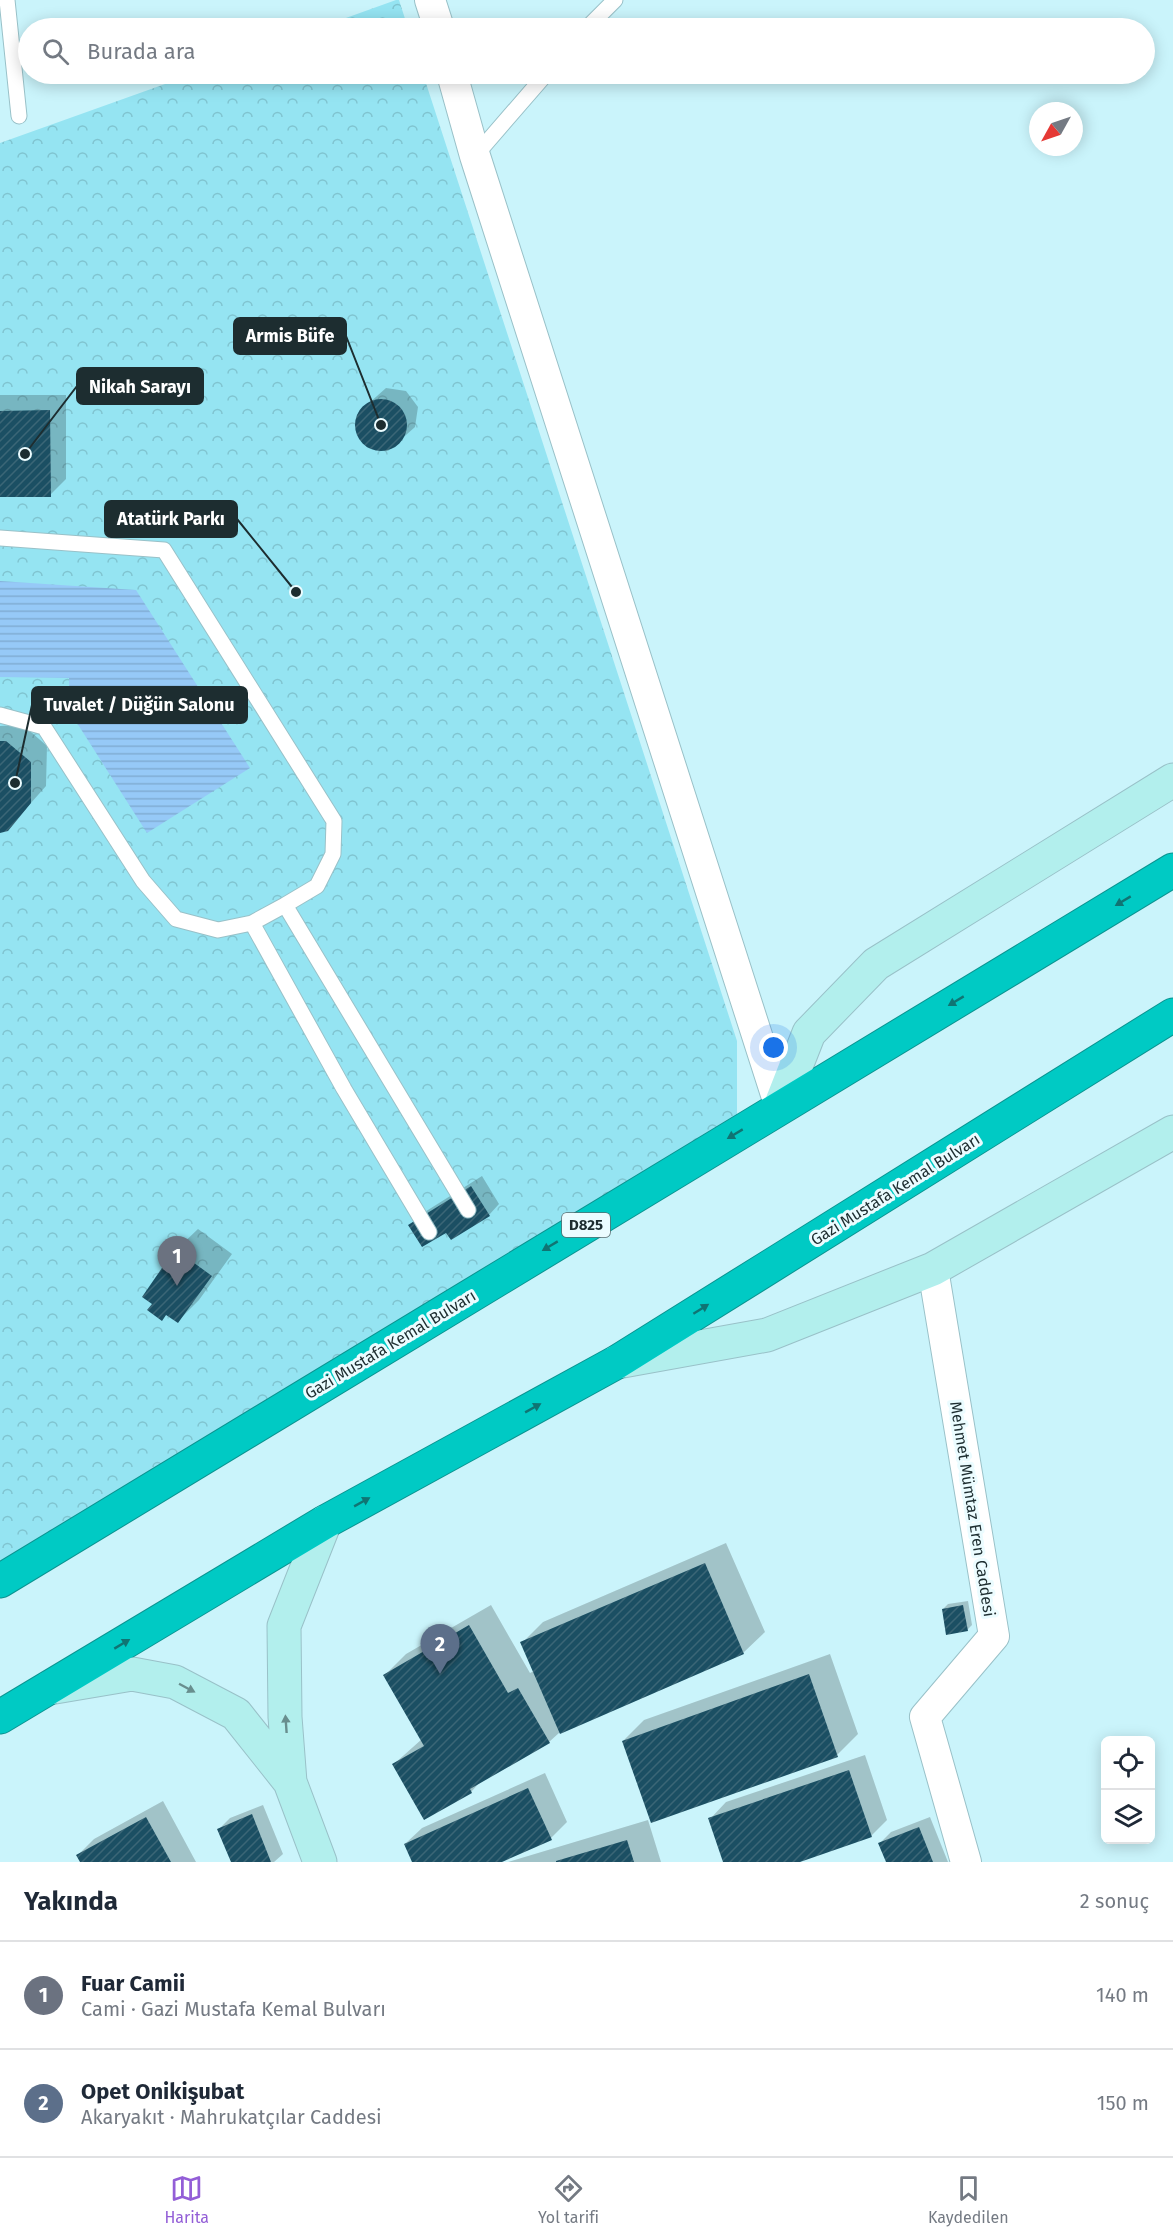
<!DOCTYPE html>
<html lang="tr">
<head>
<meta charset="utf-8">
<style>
  :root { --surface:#fff; --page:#f6f6f7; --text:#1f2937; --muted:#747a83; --line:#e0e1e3; --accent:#935ed7 }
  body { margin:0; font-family:"Fira Sans",sans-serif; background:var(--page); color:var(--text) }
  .controls { position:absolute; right:18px; bottom:18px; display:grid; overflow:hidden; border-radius:9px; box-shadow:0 3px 15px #0003 }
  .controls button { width:54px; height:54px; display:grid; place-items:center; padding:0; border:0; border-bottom:2px solid var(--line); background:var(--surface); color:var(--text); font:30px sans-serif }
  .compass { position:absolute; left:1029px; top:102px; width:54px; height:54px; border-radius:50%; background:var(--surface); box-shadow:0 3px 15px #0003; rotate:230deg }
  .you { position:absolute; left:774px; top:1048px; width:21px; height:21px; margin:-15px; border:4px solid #fff; border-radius:50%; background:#1a73e8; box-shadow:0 0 0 9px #1a73e833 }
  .badge { display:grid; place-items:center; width:39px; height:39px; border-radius:50%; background:var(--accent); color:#fff; font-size:20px; font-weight:700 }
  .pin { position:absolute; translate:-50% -50px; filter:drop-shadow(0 2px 3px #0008) }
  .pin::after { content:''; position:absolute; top:32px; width:21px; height:18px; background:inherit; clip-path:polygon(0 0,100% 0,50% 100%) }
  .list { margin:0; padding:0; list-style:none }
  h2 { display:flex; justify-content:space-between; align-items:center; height:78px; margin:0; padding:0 24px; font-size:26px }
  h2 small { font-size:20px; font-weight:400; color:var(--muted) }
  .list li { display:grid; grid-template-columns:39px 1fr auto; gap:18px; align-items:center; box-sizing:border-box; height:108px; padding:0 24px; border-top:2px solid var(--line) }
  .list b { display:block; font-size:22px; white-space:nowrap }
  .list p { margin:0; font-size:20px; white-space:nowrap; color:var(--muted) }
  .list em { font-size:20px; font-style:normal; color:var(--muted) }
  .icon { flex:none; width:33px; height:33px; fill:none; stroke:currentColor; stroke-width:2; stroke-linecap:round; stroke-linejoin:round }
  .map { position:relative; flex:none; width:1173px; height:1862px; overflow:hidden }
  .search { position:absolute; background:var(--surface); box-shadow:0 3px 15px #0003; left:18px; right:18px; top:18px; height:66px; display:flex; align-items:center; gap:15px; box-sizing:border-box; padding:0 21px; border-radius:33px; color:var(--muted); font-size:22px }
  .sheet { height:294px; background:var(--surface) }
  nav { display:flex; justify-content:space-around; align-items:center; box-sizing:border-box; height:84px; border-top:2px solid var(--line); background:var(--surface); font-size:16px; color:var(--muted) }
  nav a { display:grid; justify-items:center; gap:3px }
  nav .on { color:var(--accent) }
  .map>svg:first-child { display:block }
  .park { fill:url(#park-crowns) }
  .water { fill:url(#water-rules) }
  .shadow { fill:#0003 }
  .building { fill:url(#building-hatch) }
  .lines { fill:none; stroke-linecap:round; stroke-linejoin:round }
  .lane-casing { stroke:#99c1c8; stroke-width:17 }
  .street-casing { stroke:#99c1c8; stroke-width:32 }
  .secondary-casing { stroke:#99c1c8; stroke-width:35 }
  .highway-casing { stroke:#0a9390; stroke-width:35 }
  .lane { stroke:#fff; stroke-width:15 }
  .street { stroke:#fff; stroke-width:30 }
  .secondary { stroke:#b2efed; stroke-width:33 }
  .highway { stroke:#00cac4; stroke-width:33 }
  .oneway { fill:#107473 }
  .oneway2 { fill:#688e8e }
  .labels { text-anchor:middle; stroke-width:6; stroke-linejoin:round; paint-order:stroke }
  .shield { fill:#ebfcff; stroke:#5b6b6e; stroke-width:1.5 }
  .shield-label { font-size:15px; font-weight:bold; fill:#1d2d30 }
  .street-label { font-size:16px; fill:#1d2d30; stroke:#ebfcff }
  .leader { fill:none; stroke:#1d2d30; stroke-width:2 }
  .callout-dot { fill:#1d2d30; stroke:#ebfcff; stroke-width:2 }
  .callout { fill:#1d2d30; stroke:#1d2d30; stroke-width:2 }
  .callout-label { font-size:18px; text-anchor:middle; font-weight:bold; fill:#fff }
</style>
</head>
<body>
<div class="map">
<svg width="1173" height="1862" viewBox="0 0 1173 1862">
  <defs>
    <pattern id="park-crowns" width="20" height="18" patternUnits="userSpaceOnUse" patternTransform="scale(1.5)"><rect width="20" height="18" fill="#95e4f2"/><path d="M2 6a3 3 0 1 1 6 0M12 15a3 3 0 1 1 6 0" fill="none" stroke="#80c4d0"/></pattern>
    <pattern id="water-rules" width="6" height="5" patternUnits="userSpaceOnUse" patternTransform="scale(1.5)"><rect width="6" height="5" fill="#96c9f7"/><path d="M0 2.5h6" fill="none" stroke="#81add4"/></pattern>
    <pattern id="building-hatch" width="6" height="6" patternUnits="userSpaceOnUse" patternTransform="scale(1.5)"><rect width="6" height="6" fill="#1b4f63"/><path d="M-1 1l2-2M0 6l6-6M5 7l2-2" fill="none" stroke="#3b6676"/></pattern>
  </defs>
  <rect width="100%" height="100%" fill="#caf4fb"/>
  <!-- park -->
  <path class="park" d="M 396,0 L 399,0 L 408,28 L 318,28 Z
    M 193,74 L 423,74 L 737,1041 L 737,1119 L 0,1577 L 0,143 Z"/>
  <!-- water -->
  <path class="water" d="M 0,581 L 136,590 L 250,768 L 147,833 L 70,712 L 69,678 L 0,677 Z"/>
  <!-- shadow -->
  <path class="shadow" d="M 386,388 L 406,391 L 418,407 L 415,427 L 388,451 L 368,448 L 356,432 L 359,412 Z
    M 0,395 L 66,395 L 66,479 L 50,495 L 0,495 Z
    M 23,725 L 47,746 L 46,786 L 7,830 L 0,831 L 0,726 Z
    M 482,1176 L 499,1204 L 489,1215 L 446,1231 L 410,1225 L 420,1215 Z
    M 198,1229 L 232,1254 L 199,1300 L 178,1321 L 167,1314 L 162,1319 L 154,1304 L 176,1250 Z
    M 726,1543 L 765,1632 L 743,1653 L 559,1733 L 549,1742 L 482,1780 L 471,1792 L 394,1764 L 422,1739 L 385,1675 L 406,1654 L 491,1605 L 530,1673 L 534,1671 L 522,1643 L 543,1622 Z
    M 968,1601 L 972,1625 L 967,1630 L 943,1609 L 948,1604 Z
    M 830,1654 L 858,1734 L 837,1755 L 623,1741 L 644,1720 Z
    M 865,1755 L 887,1820 L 871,1836 L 795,1862 L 725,1862 L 710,1819 L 726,1802 Z
    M 545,1773 L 567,1822 L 551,1838 L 498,1862 L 414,1862 L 405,1844 L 422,1828 Z
    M 163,1801 L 196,1862 L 82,1862 L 78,1855 L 94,1839 Z
    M 263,1805 L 283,1854 L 274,1862 L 233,1862 L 219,1829 L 230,1818 Z
    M 930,1817 L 948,1862 L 888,1862 L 880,1843 L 891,1832 Z
    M 648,1820 L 661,1862 L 508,1862 Z"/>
  <!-- building -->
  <path class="building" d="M355 425a26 26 0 1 1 52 0a26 26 0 1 1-52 0Z
    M 50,410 L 51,497 L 0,497 L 0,411 Z
    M 0,741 L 6,741 L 31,762 L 31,803 L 8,831 L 0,833 Z
    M 471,1186 L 490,1216 L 451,1240 L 446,1233 L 422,1247 L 408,1225 Z
    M 175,1249 L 212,1276 L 178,1323 L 166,1315 L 162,1321 L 147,1310 L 152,1304 L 142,1297 Z
    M 705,1563 L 744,1654 L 560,1734 L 520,1642 Z
    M 963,1605 L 968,1631 L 946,1635 L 942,1609 Z
    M 469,1625 L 508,1693 L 518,1688 L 550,1743 L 470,1789 L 472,1793 L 424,1820 L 392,1764 L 424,1746 L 383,1675 Z
    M 809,1674 L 838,1757 L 651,1823 L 622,1741 Z
    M 849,1770 L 872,1837 L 800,1862 L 723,1862 L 708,1818 Z
    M 528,1788 L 552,1840 L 502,1862 L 412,1862 L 404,1844 Z
    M 252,1814 L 271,1862 L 231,1862 L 217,1829 Z
    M 146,1817 L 171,1862 L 80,1862 L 76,1855 Z
    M 919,1827 L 933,1862 L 886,1862 L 878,1843 Z
    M 627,1840 L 634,1862 L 556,1862 L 556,1861 Z"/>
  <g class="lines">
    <!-- lane casing -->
    <g class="lane-casing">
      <path id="lane" d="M 7,0 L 19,116
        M 587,28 L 615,0
        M 475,156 L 546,74
        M 0,538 L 164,550 L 334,821 L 333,854 L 317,886 L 285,905 L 468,1210
        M 0,715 L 44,727 L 143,881 L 176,919 L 218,930 L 252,923 L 344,1089 L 429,1232
        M 252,923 L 285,905"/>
    </g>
    <!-- street casing -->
    <g class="street-casing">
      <path id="street" d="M 430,0 L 439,28
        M 452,74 L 475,156 L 780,1107
        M 933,1269 L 994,1636 L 925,1717 L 966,1862"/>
    </g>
    <!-- secondary casing -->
    <g class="secondary-casing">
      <path id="secondary" d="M 780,1107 L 809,1033 L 876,964 L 1173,780
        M 617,1362 L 767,1335 L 933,1269 L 1173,1132
        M 49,1688 L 132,1674 L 175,1682 L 236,1714 L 290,1782
        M 320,1862 L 290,1782 L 285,1717 L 284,1626 L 325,1522"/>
    </g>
    <!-- highway casing -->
    <g class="highway-casing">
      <path id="highway" d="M 0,1581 L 1173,870
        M 0,1717 L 325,1522 L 617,1362 L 1173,1015"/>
    </g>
    <!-- lane -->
    <use href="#lane" class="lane"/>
    <!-- street -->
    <use href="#street" class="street"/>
    <!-- secondary -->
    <use href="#secondary" class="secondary"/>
    <!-- highway -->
    <use href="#highway" class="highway"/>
  </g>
  <!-- one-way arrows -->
  <defs><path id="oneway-solid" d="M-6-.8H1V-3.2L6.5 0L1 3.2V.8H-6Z" transform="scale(1.5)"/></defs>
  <g class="oneway">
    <use href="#oneway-solid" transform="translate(1123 901) rotate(149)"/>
    <use href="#oneway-solid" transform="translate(956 1001) rotate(149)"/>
    <use href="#oneway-solid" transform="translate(735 1134) rotate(149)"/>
    <use href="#oneway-solid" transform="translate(550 1246) rotate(149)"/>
    <use href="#oneway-solid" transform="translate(701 1309) rotate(-32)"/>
    <use href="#oneway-solid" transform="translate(533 1408) rotate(-29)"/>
    <use href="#oneway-solid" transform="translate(362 1502) rotate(-29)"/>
    <use href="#oneway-solid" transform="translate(122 1644) rotate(-31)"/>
  </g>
  <g class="oneway2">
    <use href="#oneway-solid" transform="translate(187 1688) rotate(28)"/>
    <use href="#oneway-solid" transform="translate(286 1724) rotate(-94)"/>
  </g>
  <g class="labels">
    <!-- shield labels -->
    <rect class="shield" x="562" y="1213" width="48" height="24" rx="4.5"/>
    <g class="shield-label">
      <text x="586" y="1230">D825</text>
    </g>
    <!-- street labels -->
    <g class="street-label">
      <text transform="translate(895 1189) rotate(-32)" y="6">Gazi Mustafa Kemal Bulvarı</text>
      <text transform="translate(390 1344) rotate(-31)" y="6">Gazi Mustafa Kemal Bulvarı</text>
      <text transform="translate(973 1509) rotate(81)" y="6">Mehmet Mümtaz Eren Caddesi</text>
    </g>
  </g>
  <!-- callouts -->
  <path class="leader" d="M381 425L346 336M25 454L77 386M296 592L237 519M15 783L32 705"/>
  <g class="callout-dot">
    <circle cx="381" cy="425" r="6"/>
    <circle cx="25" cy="454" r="6"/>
    <circle cx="296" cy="592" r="6"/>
    <circle cx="15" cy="783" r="6"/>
  </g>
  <g class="callout">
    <rect x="234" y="318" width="112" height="36" rx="6"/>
    <rect x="77" y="368" width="126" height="36" rx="6"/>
    <rect x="105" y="501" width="132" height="36" rx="6"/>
    <rect x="32" y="687" width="215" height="36" rx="6"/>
  </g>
  <g class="callout-label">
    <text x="290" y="342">Armis Büfe</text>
    <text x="140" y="393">Nikah Sarayı</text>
    <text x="171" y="525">Atatürk Parkı</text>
    <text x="139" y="711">Tuvalet / Düğün Salonu</text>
  </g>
</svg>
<div class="controls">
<button><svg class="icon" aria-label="locate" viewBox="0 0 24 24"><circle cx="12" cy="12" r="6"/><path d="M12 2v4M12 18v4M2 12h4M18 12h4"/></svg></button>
<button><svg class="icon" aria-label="layers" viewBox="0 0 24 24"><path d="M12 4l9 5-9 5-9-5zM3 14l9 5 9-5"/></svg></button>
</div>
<svg class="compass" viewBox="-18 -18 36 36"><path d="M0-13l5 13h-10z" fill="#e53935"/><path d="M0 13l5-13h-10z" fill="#747a83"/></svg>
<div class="you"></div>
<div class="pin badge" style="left:177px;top:1286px;background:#6b7280">1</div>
<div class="pin badge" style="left:440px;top:1674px;background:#5c6f8a">2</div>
<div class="search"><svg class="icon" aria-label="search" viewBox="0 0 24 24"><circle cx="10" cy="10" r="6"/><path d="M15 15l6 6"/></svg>Burada ara</div>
</div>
<section class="sheet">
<h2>Yakında<small>2 sonuç</small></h2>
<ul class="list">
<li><span class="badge" style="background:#6b7280">1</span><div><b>Fuar Camii</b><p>Cami · Gazi Mustafa Kemal Bulvarı</p></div><em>140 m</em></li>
<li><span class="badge" style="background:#5c6f8a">2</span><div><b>Opet Onikişubat</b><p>Akaryakıt · Mahrukatçılar Caddesi</p></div><em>150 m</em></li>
</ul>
</section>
<nav>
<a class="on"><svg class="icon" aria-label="map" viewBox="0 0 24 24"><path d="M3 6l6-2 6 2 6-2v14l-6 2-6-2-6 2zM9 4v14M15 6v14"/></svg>Harita</a>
<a><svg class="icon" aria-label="directions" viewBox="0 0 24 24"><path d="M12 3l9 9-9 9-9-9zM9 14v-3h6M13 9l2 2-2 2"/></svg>Yol tarifi</a>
<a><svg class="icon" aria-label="saved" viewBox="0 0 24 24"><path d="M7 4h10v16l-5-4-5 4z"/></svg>Kaydedilen</a>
</nav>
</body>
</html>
